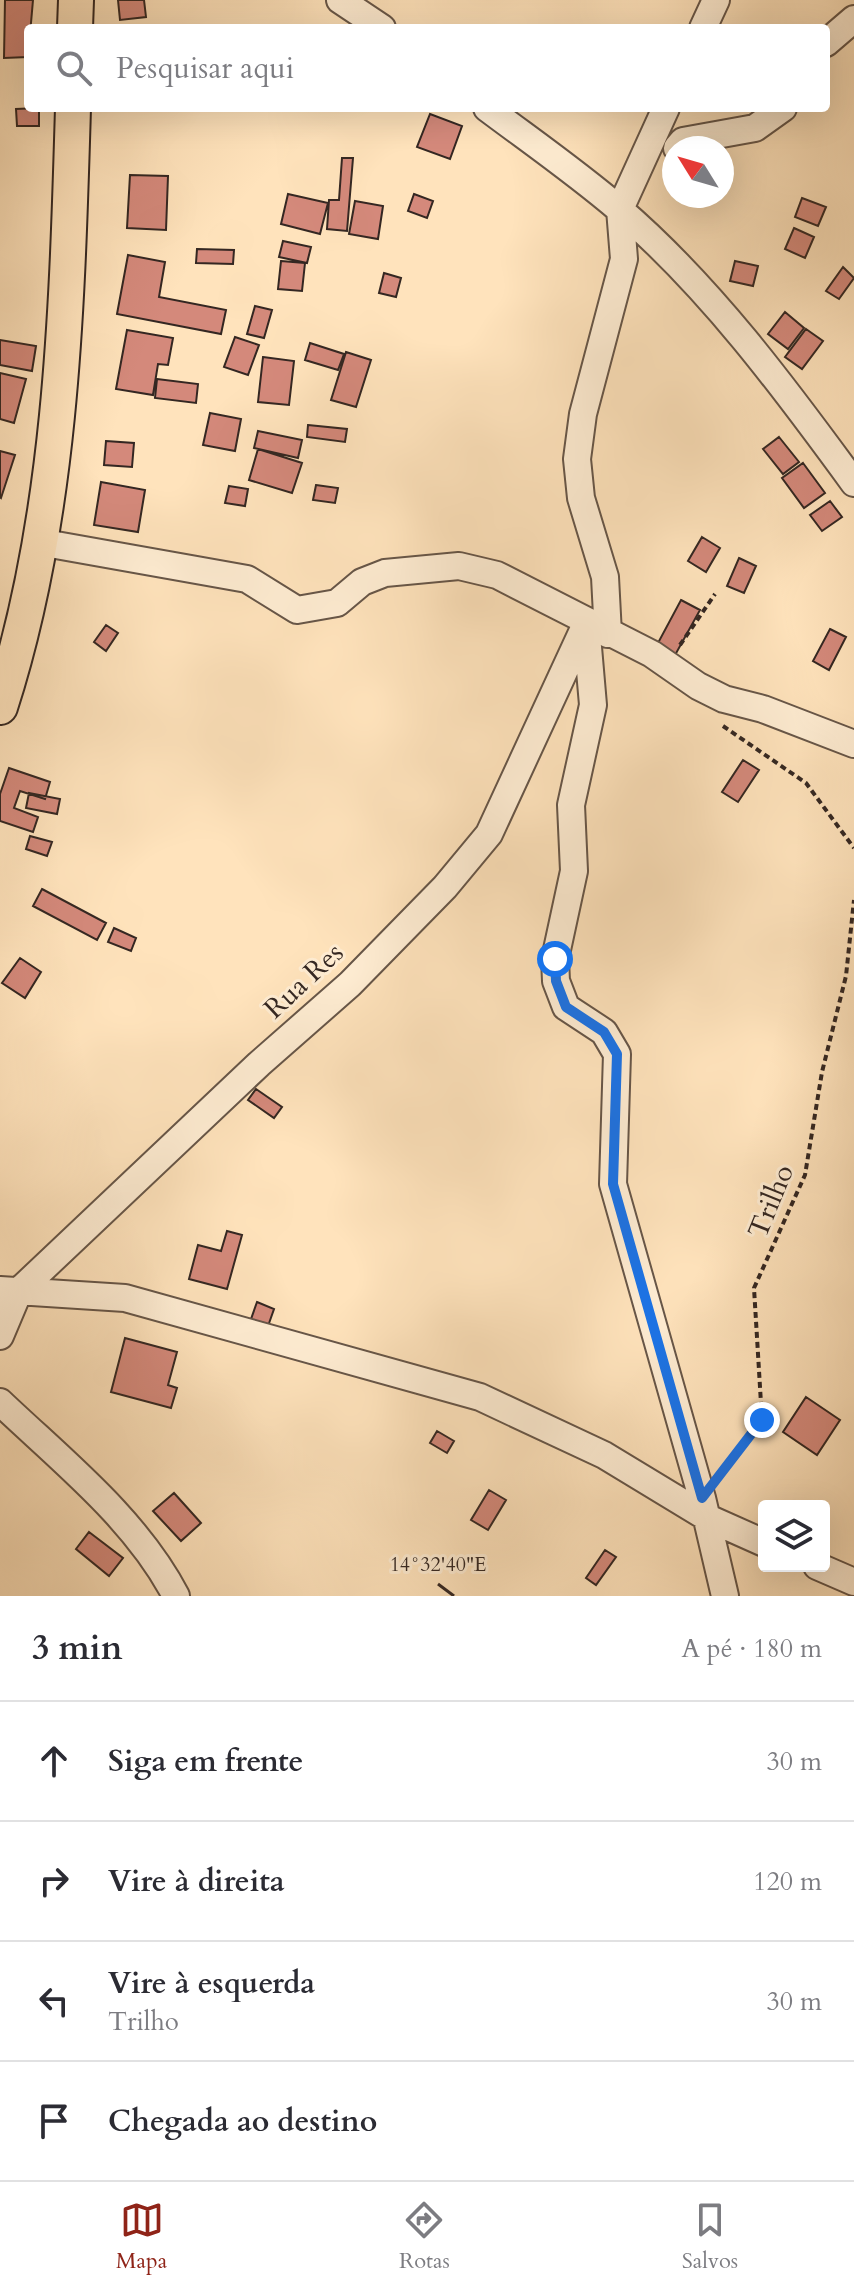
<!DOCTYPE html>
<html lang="pt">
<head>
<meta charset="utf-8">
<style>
  :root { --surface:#fff; --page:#f2f2f3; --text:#2b2b33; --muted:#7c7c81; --line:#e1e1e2; --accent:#8f2418 }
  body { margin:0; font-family:Cardo,serif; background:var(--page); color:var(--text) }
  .controls { position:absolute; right:24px; bottom:24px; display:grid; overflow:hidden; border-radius:8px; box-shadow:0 8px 32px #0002 }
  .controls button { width:72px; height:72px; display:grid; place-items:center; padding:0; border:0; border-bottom:2px solid var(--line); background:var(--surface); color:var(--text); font:40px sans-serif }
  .compass { position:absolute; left:662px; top:136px; width:72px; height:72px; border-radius:50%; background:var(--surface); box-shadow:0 8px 32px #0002; rotate:307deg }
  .stop { position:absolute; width:24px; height:24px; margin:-18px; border:6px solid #1a73e8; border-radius:50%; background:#fff }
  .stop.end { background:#1a73e8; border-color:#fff; box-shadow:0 2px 8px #0008 }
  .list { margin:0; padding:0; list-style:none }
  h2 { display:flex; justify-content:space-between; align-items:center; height:104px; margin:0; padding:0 32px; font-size:34px }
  h2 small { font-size:26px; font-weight:400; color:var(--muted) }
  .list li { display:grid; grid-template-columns:52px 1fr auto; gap:24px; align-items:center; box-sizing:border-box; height:120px; padding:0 32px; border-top:2px solid var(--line) }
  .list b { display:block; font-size:30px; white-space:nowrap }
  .list p { margin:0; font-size:26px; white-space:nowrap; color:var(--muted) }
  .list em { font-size:26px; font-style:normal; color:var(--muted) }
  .icon { flex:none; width:44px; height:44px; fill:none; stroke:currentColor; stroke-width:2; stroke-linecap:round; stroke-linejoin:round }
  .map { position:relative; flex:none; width:854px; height:1596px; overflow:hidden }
  .search { position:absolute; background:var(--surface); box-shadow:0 8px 32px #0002; left:24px; right:24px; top:24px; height:88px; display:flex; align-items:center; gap:20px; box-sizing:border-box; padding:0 28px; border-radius:8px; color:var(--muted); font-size:30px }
  .sheet { height:584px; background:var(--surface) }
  nav { display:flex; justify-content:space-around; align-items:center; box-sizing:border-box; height:112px; border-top:2px solid var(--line); background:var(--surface); font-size:22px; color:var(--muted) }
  nav a { display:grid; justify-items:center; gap:4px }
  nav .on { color:var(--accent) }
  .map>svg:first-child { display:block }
  .building { fill:#d4897b; stroke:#342722; stroke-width:2 }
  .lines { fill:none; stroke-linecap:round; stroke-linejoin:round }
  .minor-casing { stroke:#675648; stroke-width:30 }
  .major-casing { stroke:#342722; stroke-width:38 }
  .path { stroke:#342722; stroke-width:4; stroke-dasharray:6 4; stroke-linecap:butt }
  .minor { stroke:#ffedd3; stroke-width:26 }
  .major { stroke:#ffe3bc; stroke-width:34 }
  .route { stroke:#1a73e8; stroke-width:10 }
  .ticks { fill:none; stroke:#342722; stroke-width:3 }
  .labels { text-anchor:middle; stroke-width:6; stroke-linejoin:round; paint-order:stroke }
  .street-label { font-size:28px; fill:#342722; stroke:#ffedd3 }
  .ticks-label { font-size:20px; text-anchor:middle; fill:#342722; stroke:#ffedd3; stroke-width:6; stroke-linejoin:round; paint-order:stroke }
</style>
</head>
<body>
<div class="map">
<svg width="854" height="1596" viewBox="0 0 854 1596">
  <rect width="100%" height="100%" fill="#ffe3bc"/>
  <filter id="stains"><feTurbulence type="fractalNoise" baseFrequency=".0025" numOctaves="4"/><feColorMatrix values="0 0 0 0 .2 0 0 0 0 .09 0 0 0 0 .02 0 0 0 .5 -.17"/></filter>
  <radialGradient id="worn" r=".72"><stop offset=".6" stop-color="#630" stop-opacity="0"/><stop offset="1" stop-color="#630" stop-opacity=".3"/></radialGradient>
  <!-- building -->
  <path class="building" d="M 5,0 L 33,0 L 28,57 L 4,58 Z
    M 118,0 L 144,0 L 146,17 L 120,20 Z
    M 39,108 L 39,126 L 17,126 L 16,109 Z
    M 430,114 L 462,126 L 450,159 L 417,147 Z
    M 342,158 L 353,158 L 347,231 L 327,229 L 329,200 L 339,200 Z
    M 130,175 L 168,176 L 166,230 L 127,228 Z
    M 288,194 L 328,203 L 320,234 L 281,224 Z
    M 414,194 L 433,201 L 427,218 L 408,211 Z
    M 802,198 L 826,207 L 818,226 L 795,217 Z
    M 355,201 L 383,206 L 378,239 L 349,234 Z
    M 794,228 L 814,237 L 805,258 L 785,249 Z
    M 283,241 L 311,247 L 307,263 L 279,257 Z
    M 197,249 L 234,250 L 233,264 L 196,263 Z
    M 128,255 L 165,262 L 159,297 L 226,310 L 221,334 L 117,314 Z
    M 281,261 L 305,263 L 302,291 L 278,289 Z
    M 735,261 L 758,266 L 753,286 L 730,281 Z
    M 843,267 L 854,278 L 839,299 L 826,291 Z
    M 384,273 L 401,278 L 396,297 L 379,293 Z
    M 255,306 L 272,310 L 264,338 L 247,334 Z
    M 785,312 L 804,328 L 788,349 L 768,334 Z
    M 806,329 L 823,341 L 802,369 L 785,357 Z
    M 127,330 L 173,338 L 168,365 L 158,364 L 153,395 L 116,389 Z
    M 235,337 L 259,345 L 248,375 L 224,367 Z
    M 0,340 L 36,346 L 32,371 L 0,365 Z
    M 310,343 L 344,354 L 338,370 L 305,360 Z
    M 346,352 L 371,360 L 356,407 L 331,400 Z
    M 263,357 L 294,361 L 289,405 L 258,402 Z
    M 0,373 L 26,379 L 14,423 L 0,419 Z
    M 157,379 L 198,384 L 196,403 L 155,398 Z
    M 210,413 L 241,419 L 235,451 L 203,445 Z
    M 308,425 L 347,429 L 345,442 L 307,437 Z
    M 258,431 L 302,440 L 298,458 L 254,448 Z
    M 779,437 L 799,462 L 783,474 L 763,449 Z
    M 106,441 L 134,443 L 132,467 L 104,465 Z
    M 258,449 L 302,463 L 292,493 L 249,480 Z
    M 0,451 L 15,455 L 1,498 L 0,497 Z
    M 803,463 L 825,493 L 804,508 L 782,478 Z
    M 101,482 L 145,490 L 138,532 L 94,525 Z
    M 316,485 L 338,488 L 335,503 L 313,500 Z
    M 229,486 L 248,489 L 245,506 L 225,503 Z
    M 830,501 L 842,517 L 822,531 L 810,515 Z
    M 702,537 L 720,548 L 706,572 L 688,561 Z
    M 739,558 L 756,566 L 744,593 L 727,586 Z
    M 681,600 L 700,610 L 669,666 L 651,656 Z
    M 106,625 L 118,633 L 106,651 L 94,642 Z
    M 830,629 L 846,637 L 829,670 L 813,661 Z
    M 743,760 L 759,770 L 738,802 L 722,792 Z
    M 9,768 L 50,782 L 45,799 L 20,791 L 14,808 L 38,817 L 33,832 L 0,821 L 0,794 Z
    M 29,793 L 60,799 L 57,814 L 26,808 Z
    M 30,836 L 52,842 L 47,856 L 26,849 Z
    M 42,889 L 106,923 L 97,940 L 33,906 Z
    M 114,928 L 136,938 L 131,951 L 108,942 Z
    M 20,958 L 41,972 L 25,998 L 2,983 Z
    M 256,1089 L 282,1107 L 274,1118 L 248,1100 Z
    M 227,1231 L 242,1235 L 227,1289 L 189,1279 L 198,1245 L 221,1251 Z
    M 257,1302 L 274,1309 L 267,1329 L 250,1322 Z
    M 125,1338 L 177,1352 L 168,1385 L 177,1388 L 171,1408 L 111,1392 Z
    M 806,1397 L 840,1420 L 817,1455 L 783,1432 Z
    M 437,1431 L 454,1441 L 447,1453 L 430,1443 Z
    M 489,1490 L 506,1500 L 488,1530 L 471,1520 Z
    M 174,1493 L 201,1523 L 181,1541 L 153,1511 Z
    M 89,1532 L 123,1558 L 109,1576 L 76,1549 Z
    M 605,1550 L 616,1557 L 596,1585 L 586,1578 Z"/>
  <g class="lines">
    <!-- minor casing -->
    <g class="minor-casing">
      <path id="minor" d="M 340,0 L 382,28
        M 703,28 L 716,0
        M 826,43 L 854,19
        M 487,108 C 531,141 577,173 619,209 C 709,286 784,387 854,483
        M 677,148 L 683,141 L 755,128 L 783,108
        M 39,542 L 247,579 L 297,610 L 337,603 L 362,582 L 385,573 L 459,566 L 497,575 L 652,654 L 698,686 L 724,699 L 763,709 L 854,744
        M 586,624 L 593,705 L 571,805 L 574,871 L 555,959 L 556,981 L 566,1007 L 604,1032 L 617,1054 L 613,1184 L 702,1498 L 725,1596
        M 608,634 L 605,577 L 581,498 L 577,459 L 583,414 L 624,259 L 620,209 L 666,108
        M 0,1290 L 125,1298 L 480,1397 L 604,1455 L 708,1518 L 764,1543
        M 0,1336 L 19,1291 L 259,1064 L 350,984 L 445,887 L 489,834 L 586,624
        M 0,1402 C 62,1461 136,1519 176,1596
        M 817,1566 L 854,1582"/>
    </g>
    <!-- major casing -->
    <g class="major-casing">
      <path id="major" d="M 75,28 L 76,0
        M 0,707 C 62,515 67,308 73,108"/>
    </g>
    <!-- path -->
    <path class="path" d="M 680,645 L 715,594
      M 723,726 L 806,783 L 854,848
      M 721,1474 L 762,1420 L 754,1288 L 805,1175 L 822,1072 L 846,976 L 854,900"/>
    <!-- minor -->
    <use href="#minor" class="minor"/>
    <!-- major -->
    <use href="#major" class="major"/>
  </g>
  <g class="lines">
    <!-- route -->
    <path class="route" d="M 555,959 L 556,981 L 566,1007 L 604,1032 L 617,1054 L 613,1184 L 702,1498 L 762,1420"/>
  </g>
  <!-- ticks -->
  <path class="ticks" d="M 438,1584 L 454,1596"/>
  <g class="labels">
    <!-- street labels -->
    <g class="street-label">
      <text transform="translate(303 980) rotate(-43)" y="10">Rua Res</text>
      <text transform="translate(770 1201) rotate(-68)" y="10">Trilho</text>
    </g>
  </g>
  <g class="ticks-label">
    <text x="438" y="1571">14°32'40"E</text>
  </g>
  <rect width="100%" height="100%" filter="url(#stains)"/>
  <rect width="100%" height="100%" fill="url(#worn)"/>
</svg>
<div class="controls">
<button><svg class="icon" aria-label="layers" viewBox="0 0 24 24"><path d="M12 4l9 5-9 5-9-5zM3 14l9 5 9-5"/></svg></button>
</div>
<svg class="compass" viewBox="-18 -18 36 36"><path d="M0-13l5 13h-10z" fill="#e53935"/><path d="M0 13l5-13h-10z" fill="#7c7c81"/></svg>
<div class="stop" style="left:555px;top:959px"></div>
<div class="stop end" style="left:762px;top:1420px"></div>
<div class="search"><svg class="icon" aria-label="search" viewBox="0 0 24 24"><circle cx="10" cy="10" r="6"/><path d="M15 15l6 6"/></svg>Pesquisar aqui</div>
</div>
<section class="sheet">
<h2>3 min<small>A pé · 180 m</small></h2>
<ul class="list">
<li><svg class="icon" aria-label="ahead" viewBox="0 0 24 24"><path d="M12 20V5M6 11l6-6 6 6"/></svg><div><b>Siga em frente</b></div><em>30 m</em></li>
<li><svg class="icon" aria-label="right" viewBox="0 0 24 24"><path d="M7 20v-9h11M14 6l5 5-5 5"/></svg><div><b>Vire à direita</b></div><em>120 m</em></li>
<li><svg class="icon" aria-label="left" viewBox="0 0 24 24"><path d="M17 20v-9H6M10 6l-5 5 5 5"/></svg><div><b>Vire à esquerda</b><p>Trilho</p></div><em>30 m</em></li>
<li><svg class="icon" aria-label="arrive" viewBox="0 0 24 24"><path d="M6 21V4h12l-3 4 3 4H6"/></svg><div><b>Chegada ao destino</b></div></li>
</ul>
</section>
<nav>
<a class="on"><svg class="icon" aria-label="map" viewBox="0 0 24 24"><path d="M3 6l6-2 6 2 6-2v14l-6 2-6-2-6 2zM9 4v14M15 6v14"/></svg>Mapa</a>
<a><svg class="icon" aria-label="directions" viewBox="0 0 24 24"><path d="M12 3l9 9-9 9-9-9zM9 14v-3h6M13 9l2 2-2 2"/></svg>Rotas</a>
<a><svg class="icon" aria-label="saved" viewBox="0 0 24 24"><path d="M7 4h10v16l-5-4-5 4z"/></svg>Salvos</a>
</nav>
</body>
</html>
